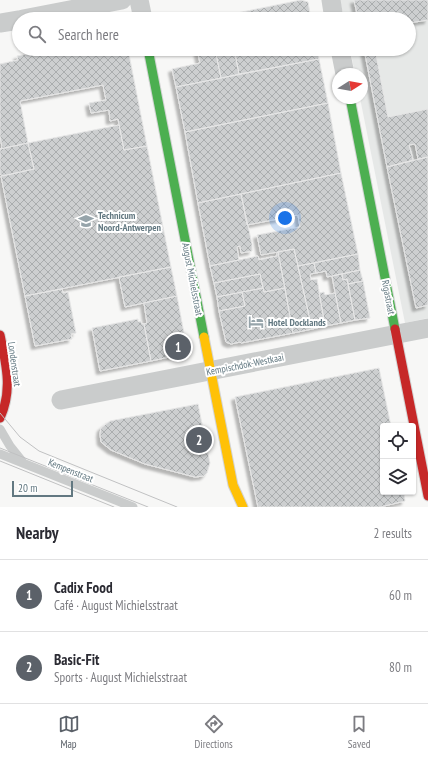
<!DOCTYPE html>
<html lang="en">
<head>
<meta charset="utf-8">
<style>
  :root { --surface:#fff; --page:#f7f7f7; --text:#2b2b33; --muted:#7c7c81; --line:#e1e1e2; --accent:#5b6169 }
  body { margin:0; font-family:"PT Sans Narrow",sans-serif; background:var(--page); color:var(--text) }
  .controls { position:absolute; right:12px; bottom:12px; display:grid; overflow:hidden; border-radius:4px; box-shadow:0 1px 3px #0004 }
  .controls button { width:36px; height:36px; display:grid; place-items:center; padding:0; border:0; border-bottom:1px solid var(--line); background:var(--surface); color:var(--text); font:20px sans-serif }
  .compass { position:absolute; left:332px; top:68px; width:36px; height:36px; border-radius:50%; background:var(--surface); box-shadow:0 1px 3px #0004; rotate:79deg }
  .scale { position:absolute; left:12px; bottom:10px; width:61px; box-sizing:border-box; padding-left:4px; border:2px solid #627881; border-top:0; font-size:11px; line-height:14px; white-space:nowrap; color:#627881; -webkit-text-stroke:3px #fff; paint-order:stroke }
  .you { position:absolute; left:285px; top:218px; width:14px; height:14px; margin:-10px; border:3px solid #fff; border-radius:50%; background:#1a73e8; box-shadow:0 0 0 6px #1a73e833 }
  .badge { display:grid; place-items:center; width:26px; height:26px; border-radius:50%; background:var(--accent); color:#fff; font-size:13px; font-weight:700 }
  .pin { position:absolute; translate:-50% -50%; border:2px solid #fff; box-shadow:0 1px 4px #0006 }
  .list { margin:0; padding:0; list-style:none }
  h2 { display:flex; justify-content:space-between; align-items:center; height:52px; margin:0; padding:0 16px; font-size:17px }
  h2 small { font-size:13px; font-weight:400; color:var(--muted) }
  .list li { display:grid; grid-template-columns:26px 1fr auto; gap:12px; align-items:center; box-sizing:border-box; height:72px; padding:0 16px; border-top:1px solid var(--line) }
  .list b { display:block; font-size:15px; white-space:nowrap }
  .list p { margin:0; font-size:13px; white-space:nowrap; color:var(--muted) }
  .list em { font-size:13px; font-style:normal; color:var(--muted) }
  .icon { flex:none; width:22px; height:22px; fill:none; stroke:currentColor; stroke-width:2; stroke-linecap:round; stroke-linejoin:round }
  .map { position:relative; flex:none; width:428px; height:507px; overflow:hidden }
  .search { position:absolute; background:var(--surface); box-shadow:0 1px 3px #0004; left:12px; right:12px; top:12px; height:44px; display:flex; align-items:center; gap:10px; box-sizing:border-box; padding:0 14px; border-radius:22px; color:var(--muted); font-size:15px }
  .sheet { height:196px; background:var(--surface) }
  nav { display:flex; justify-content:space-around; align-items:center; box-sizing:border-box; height:56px; border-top:1px solid var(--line); background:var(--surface); font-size:11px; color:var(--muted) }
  nav a { display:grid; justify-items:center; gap:2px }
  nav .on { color:var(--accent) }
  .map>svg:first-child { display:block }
  .built { fill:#e6e8e7 }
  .building { fill:url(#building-cross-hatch); stroke:#e6e6e6; filter:url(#shadow) }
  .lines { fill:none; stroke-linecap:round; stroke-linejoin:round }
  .fast-casing { stroke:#d3d4d4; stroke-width:11 }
  .slow-casing { stroke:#d3d4d4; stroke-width:11 }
  .jam-casing { stroke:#d3d4d4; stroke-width:11 }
  .lane { stroke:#cacccc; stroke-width:9 }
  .street { stroke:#cacccc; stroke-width:19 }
  .fast { stroke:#4caf50; stroke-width:9 }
  .slow { stroke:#ffc107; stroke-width:9 }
  .jam { stroke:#c62828; stroke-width:9 }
  .tram { stroke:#c0c1c2; stroke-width:1 }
  .labels { text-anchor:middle; stroke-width:4; stroke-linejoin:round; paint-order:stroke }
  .poi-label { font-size:10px; font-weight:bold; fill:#627881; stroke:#fff; text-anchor:start }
  .street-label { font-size:10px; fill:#627881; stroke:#fff }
</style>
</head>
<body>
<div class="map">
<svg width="428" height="507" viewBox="0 0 428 507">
  <defs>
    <pattern id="building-cross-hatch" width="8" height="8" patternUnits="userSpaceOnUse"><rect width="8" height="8" fill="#cdcfd0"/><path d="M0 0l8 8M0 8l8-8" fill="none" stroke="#aaadae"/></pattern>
    <filter id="shadow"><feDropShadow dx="-3.5" dy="3.5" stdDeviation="1" flood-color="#0004"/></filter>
  </defs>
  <rect width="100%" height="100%" fill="#f7f7f6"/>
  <!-- built -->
  <path class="built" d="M 340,0 L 428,0 L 428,318 L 405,323 L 360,98 L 362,98 L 362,74 L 355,74 L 350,49 L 409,49 L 409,19 L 344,19 Z"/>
  <!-- building -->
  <path class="building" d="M 301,0 L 308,2 L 311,19 L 228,19 L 227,15 Z
    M 354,0 L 428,0 L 428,20 L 409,23 L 409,19 L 358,19 Z
    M 52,49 L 128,49 L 147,146 L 124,150 L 118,119 L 110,121 L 109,110 L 91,113 L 89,103 L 106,100 L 103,85 L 20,101 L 28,143 L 0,149 L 2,147 L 0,136 L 0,64 L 18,60 L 17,56 Z
    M 197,49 L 215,49 L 221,78 L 176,87 L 172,69 L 200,63 Z
    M 215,49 L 234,49 L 239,74 L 221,78 Z
    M 234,49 L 317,49 L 319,59 L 239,74 Z
    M 364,49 L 375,49 L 388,117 L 428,109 L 428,157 L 418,159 L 415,144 L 409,145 L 413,160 L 387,167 Z
    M 319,59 L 328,103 L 185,132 L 176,87 Z
    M 328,103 L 341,173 L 198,203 L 185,132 Z
    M 119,125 L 124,150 L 147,146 L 171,267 L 25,296 L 1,176 L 34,169 L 28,143 Z
    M 28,143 L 34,169 L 3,176 L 0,174 L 0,149 Z
    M 428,157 L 428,305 L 416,308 L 387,167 Z
    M 341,173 L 358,254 L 298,266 L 294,249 L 261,255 L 257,235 L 300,227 L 298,215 L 247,225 L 241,194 Z
    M 241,194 L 252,244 L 252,251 L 241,253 L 240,246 L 237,247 L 239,260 L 210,266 L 198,203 Z
    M 294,249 L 312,329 L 293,333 L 278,252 Z
    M 278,252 L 285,288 L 264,292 L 260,274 L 214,283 L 210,266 L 258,256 L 259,260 L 277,256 L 277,253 Z
    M 358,254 L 360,270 L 327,277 L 326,271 L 316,273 L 314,263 Z
    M 314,263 L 316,273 L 310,274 L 311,280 L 317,279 L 325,326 L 312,329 L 298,266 Z
    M 171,267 L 177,296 L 125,307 L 119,277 Z
    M 360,270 L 363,281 L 348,284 L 347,279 L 343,280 L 342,274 Z
    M 260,274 L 263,288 L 217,297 L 214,283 Z
    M 342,274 L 343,280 L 347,279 L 355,320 L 341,323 L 332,276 Z
    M 363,281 L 370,318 L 355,320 L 348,284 Z
    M 263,288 L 264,292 L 285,288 L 293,333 L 241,343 L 240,342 L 231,344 L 226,342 L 219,311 L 245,306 L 242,292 Z
    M 62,289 L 63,293 L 68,292 L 76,333 L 71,334 L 72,339 L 35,346 L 25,296 Z
    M 242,292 L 245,306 L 219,311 L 217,297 Z
    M 324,292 L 325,295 L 335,293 L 341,323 L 325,326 L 319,293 Z
    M 177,296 L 187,349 L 183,354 L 151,361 L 144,324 L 147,323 L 144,303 Z
    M 138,319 L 138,322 L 141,321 L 142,324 L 144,324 L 151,361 L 100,371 L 92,328 Z
    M 379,368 L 391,426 L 383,426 L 383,492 L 404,492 L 405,501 L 380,507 L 258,507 L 235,397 Z
    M 198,404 L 210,463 L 207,473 L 204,476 L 195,477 L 145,464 L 111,450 L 101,442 L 100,434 L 101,428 L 110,421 Z"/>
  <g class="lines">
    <!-- fast casing -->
    <g class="fast-casing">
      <path id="fast" d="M 148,49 L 204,337
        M 350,98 L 395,329"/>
    </g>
    <!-- slow casing -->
    <g class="slow-casing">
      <path id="slow" d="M 204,337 L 233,485 L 243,507"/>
    </g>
    <!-- jam casing -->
    <g class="jam-casing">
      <path id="jam" d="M 395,329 L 428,496
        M 0,335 C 6,364 13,390 0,418"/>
    </g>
    <!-- lane -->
    <path class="lane" d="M 0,429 L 10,446 L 22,461
      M 0,454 L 133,507"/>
    <!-- street -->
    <path class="street" d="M 139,0 L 143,19
      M 331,0 L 334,19
      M 23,19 L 122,0
      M 0,23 L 19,20
      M 340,49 L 345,74
      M 61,400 L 428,328"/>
    <!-- fast -->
    <use href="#fast" class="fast"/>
    <!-- slow -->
    <use href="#slow" class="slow"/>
    <!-- jam -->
    <use href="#jam" class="jam"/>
    <!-- tram -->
    <path class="tram" d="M 0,413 L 20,437 L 39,451 L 177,507
      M 0,448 L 148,507
      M 0,461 L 114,507"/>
  </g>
  <!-- icons -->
  <defs>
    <g id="university-bare" transform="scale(1.2)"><path d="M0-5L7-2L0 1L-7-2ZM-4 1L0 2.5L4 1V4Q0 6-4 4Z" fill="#96a4aa" stroke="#fff" stroke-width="2.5" paint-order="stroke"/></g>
    <g id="hotel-bare" transform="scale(1.2)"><path d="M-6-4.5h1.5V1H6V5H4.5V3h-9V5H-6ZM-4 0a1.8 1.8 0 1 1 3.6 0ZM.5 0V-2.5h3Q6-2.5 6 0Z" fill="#96a4aa" stroke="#fff" stroke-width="2.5" paint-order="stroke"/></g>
  </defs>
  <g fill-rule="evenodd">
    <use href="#university-bare" x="86" y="221"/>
    <use href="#hotel-bare" x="256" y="322"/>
  </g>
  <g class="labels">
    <!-- poi labels -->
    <g class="poi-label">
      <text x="98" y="219">Technicum<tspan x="98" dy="12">Noord-Antwerpen</tspan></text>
      <text x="268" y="326">Hotel Docklands</text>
    </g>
    <!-- street labels -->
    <g class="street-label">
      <text transform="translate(193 279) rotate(79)" y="4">August Michielsstraat</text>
      <text transform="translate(389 297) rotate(79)" y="4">Rigastraat</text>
      <text transform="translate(15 364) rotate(82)" y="4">Londenstraat</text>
      <text transform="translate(245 364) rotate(-11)" y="4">Kempischdok-Westkaai</text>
      <text transform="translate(71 470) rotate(22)" y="4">Kempenstraat</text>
    </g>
  </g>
</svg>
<div class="controls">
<button><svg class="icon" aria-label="locate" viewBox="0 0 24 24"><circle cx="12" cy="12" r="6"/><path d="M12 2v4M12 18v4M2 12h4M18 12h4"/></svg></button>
<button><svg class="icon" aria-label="layers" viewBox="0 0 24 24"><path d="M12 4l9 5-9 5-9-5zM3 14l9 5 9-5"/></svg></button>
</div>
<svg class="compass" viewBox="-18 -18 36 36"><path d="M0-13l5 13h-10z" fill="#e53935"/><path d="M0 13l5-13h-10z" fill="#7c7c81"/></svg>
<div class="scale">20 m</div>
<div class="you"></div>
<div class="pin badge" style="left:178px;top:347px">1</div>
<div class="pin badge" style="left:199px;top:440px">2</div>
<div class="search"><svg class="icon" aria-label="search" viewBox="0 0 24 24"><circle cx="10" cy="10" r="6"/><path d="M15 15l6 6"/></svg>Search here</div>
</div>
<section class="sheet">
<h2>Nearby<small>2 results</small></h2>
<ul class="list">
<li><span class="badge">1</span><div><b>Cadix Food</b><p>Café · August Michielsstraat</p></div><em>60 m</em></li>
<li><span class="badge">2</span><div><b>Basic-Fit</b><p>Sports · August Michielsstraat</p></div><em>80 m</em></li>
</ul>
</section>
<nav>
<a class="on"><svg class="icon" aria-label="map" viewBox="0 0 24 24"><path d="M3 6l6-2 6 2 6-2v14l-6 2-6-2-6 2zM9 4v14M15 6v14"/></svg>Map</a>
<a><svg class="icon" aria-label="directions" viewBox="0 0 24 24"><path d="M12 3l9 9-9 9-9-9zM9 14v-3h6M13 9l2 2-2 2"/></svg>Directions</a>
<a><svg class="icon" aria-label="saved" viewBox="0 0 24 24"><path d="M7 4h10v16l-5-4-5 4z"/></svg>Saved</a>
</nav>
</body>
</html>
